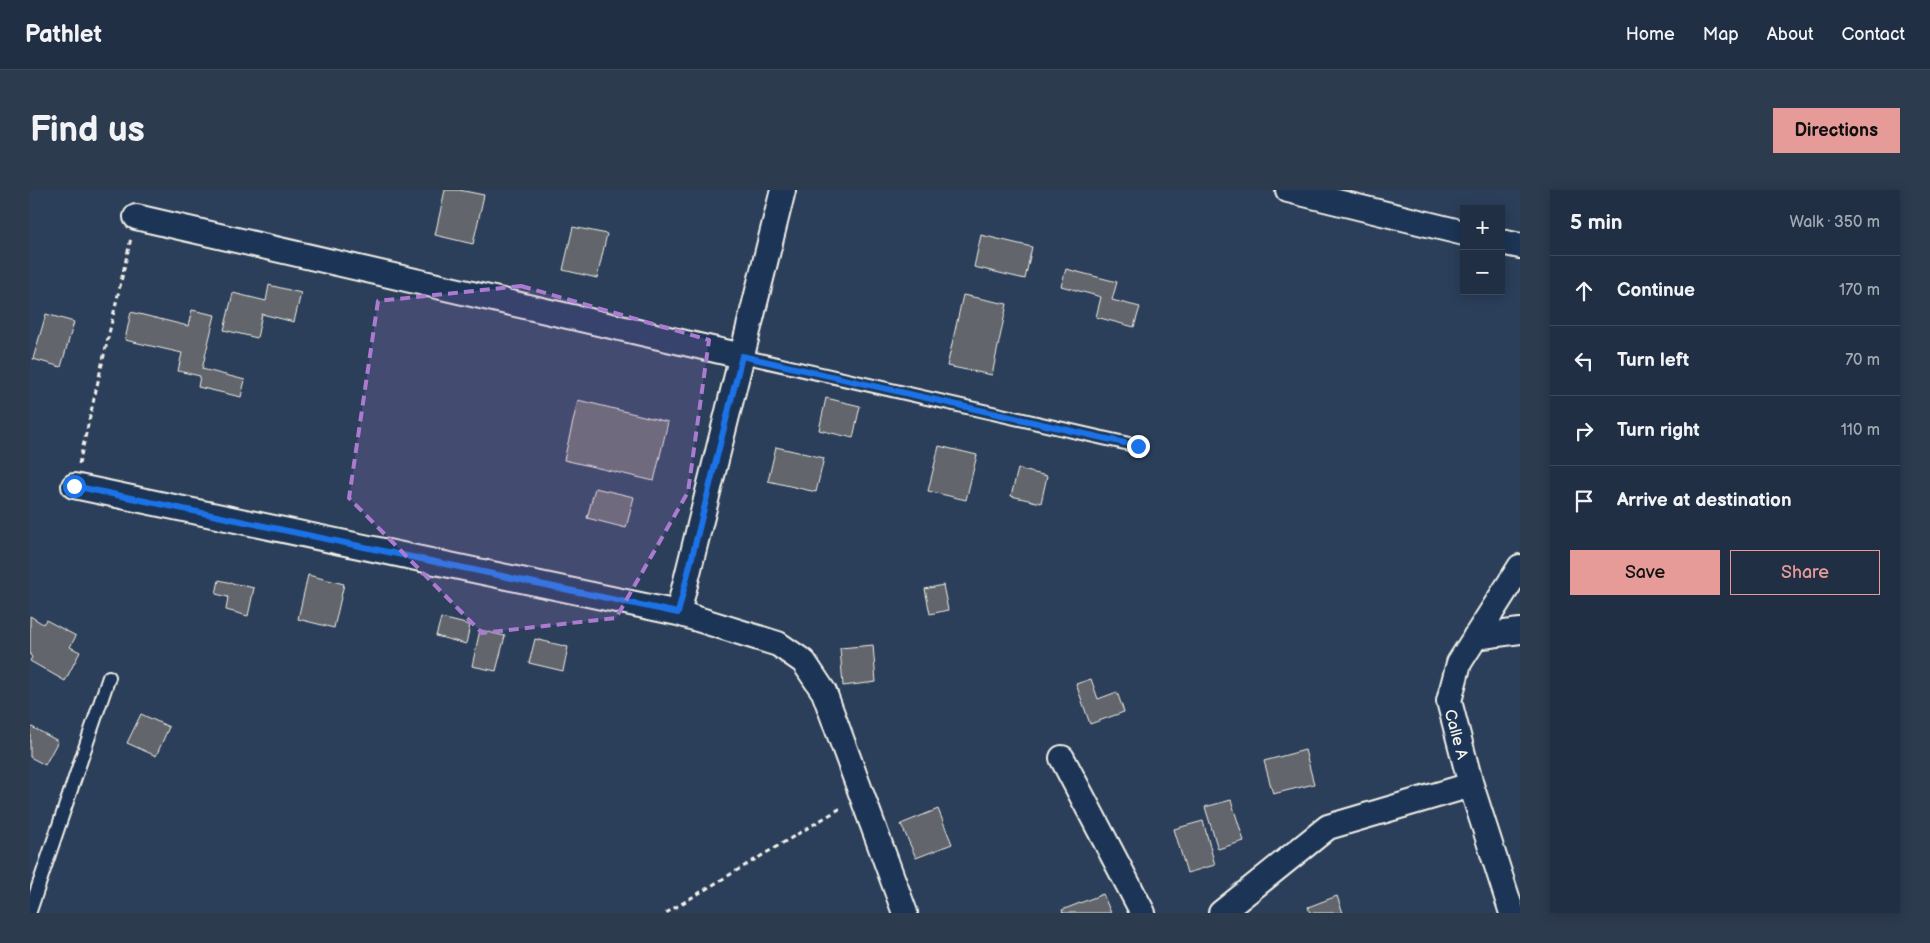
<!DOCTYPE html>
<html lang="en">
<head>
<meta charset="utf-8">
<style>
  :root { --surface:#202f44; --page:#2d3b4f; --text:#f1f3f6; --muted:#a2a9b2; --line:#3d4a5d; --accent:#e69b98 }
  body { margin:0; font-family:"Balsamiq Sans",sans-serif; background:var(--page); color:var(--text) }
  .controls { position:absolute; right:15px; top:15px; display:grid; overflow:hidden; border-radius:0px; box-shadow:0 2px 12px #0003 }
  .controls button { width:45px; height:45px; display:grid; place-items:center; padding:0; border:0; border-bottom:1px solid var(--line); background:var(--surface); color:var(--text); font:25px sans-serif }
  .stop { position:absolute; width:15px; height:15px; margin:-11px; border:4px solid #1a73e8; border-radius:50%; background:#fff }
  .stop.end { background:#1a73e8; border-color:#fff; box-shadow:0 1px 5px #0008 }
  .list { margin:0; padding:0; list-style:none }
  h2 { display:flex; justify-content:space-between; align-items:center; height:65px; margin:0; padding:0 20px; font-size:21px }
  h2 small { font-size:16px; font-weight:400; color:var(--muted) }
  .list li { display:grid; grid-template-columns:32px 1fr auto; gap:15px; align-items:center; box-sizing:border-box; height:70px; padding:0 20px; border-top:1px solid var(--line) }
  .list b { display:block; font-size:19px; white-space:nowrap }
  .list em { font-size:16px; font-style:normal; color:var(--muted) }
  .actions { display:flex; gap:10px; padding:15px 20px }
  .actions a { flex:1; padding:11px 0; border:1px solid var(--accent); border-radius:0px; text-align:center; font-size:18px; color:var(--accent) }
  .actions .main { background:var(--accent); color:#111 }
  .icon { flex:none; width:28px; height:28px; fill:none; stroke:currentColor; stroke-width:2; stroke-linecap:round; stroke-linejoin:round }
  .map { position:relative; flex:none; width:1490px; height:723px; overflow:hidden; border-radius:0px }
  header { display:flex; align-items:center; gap:30px; box-sizing:border-box; height:70px; padding:0 25px; background:var(--surface); border-bottom:1px solid var(--line) }
  header strong { font-size:24px }
  nav { display:flex; gap:28px; margin-inline-start:auto; font-size:18px }
  .intro { display:flex; align-items:center; justify-content:space-between; box-sizing:border-box; height:120px; padding:0 30px }
  h1 { margin:0; font-size:35px }
  .button { padding:12px 22px; border-radius:0px; background:var(--accent); color:#111; font-size:18px; font-weight:700 }
  main { display:flex; gap:30px; padding:0 30px }
  aside { flex:1; background:var(--surface); border-radius:0px; box-shadow:0 2px 12px #0003 }
  .map>svg:first-child { display:block }
  .building { fill:#62666c; stroke:#f4f1e8 }
  .lines { fill:none; stroke-linecap:round; stroke-linejoin:round }
  .lane-casing { stroke:#f4f1e8; stroke-width:16 }
  .street-casing { stroke:#f4f1e8; stroke-width:28 }
  .path { stroke:#f4f1e8; stroke-width:3; stroke-dasharray:5 4; stroke-linecap:butt }
  .lane { stroke:#1d3557; stroke-width:12 }
  .street { stroke:#1d3557; stroke-width:24 }
  .route { stroke:#1a73e8; stroke-width:6 }
  .marked { fill:#ab7bcf; fill-opacity:0.2; stroke:#ab7bcf; stroke-width:4; stroke-dasharray:10 6; stroke-linejoin:round }
  .labels { text-anchor:middle; stroke-width:4.5; stroke-linejoin:round; paint-order:stroke }
  .street-label { font-size:16px; fill:#f4f1e8; stroke:#1d3557 }
</style>
</head>
<body>
<header>
<strong>Pathlet</strong>
<nav><a>Home</a><a>Map</a><a>About</a><a>Contact</a></nav>
</header>
<div class="intro"><h1>Find us</h1><a class="button">Directions</a></div>
<main>
<div class="map">
<svg width="1490" height="723" viewBox="0 0 1490 723">
  <rect width="100%" height="100%" fill="#2b3f5b"/>
  <filter id="ink" filterUnits="userSpaceOnUse"><feTurbulence type="fractalNoise" baseFrequency=".02" numOctaves="2"/><feDisplacementMap in="SourceGraphic" scale="10" xChannelSelector="R" yChannelSelector="G"/><feConvolveMatrix kernelMatrix="1 2 1 2 8 2 1 2 1" color-interpolation-filters="sRGB"/></filter>
  <g filter="url(#ink)">
    <!-- building -->
    <path class="building" d="M 415,0 L 429,0 L 454,5 L 443,54 L 405,45 Z
      M 543,37 L 577,44 L 567,88 L 533,80 Z
      M 951,45 L 1002,57 L 995,89 L 944,77 Z
      M 1036,79 L 1087,92 L 1082,110 L 1110,117 L 1104,137 L 1066,127 L 1071,107 L 1031,96 Z
      M 239,95 L 271,103 L 264,132 L 232,124 L 227,148 L 194,140 L 203,103 L 236,111 Z
      M 933,105 L 977,114 L 962,185 L 917,176 Z
      M 162,120 L 185,125 L 172,179 L 215,190 L 211,207 L 168,197 L 170,186 L 148,181 L 152,163 L 95,150 L 101,122 L 158,136 Z
      M 16,124 L 44,132 L 31,177 L 3,169 Z
      M 796,208 L 830,216 L 823,248 L 789,240 Z
      M 548,210 L 638,232 L 624,291 L 534,270 Z
      M 909,256 L 947,265 L 936,310 L 898,301 Z
      M 746,257 L 794,268 L 786,302 L 738,291 Z
      M 988,279 L 1017,286 L 1011,313 L 981,306 Z
      M 565,298 L 604,307 L 596,338 L 557,328 Z
      M 278,385 L 314,394 L 304,438 L 268,429 Z
      M 189,390 L 224,398 L 218,426 L 196,420 L 198,407 L 186,404 Z
      M 913,395 L 918,420 L 900,424 L 895,399 Z
      M 0,426 L 13,434 L 16,430 L 46,446 L 40,457 L 50,462 L 35,491 L 0,471 L 2,467 L 0,465 Z
      M 411,428 L 440,435 L 436,454 L 406,446 Z
      M 450,440 L 475,446 L 466,481 L 442,476 Z
      M 505,449 L 538,457 L 533,481 L 499,473 Z
      M 843,455 L 846,492 L 813,496 L 810,458 Z
      M 1061,489 L 1068,509 L 1087,502 L 1094,522 L 1060,534 L 1046,494 Z
      M 111,524 L 139,537 L 126,566 L 97,553 Z
      M 0,536 L 28,551 L 15,575 L 0,567 Z
      M 1275,560 L 1284,594 L 1243,604 L 1234,571 Z
      M 1201,610 L 1214,651 L 1188,659 L 1175,617 Z
      M 908,619 L 922,654 L 886,668 L 871,634 Z
      M 1173,631 L 1185,675 L 1157,683 L 1144,639 Z
      M 1073,704 L 1081,723 L 1033,723 L 1032,720 Z
      M 1307,706 L 1313,723 L 1280,723 L 1278,717 Z"/>
    <g class="lines">
      <!-- lane casing -->
      <g class="lane-casing">
        <path id="lane" d="M 712,166 L 1108,256
          M 0,721 L 79,487"/>
      </g>
      <!-- street casing -->
      <g class="street-casing">
        <path id="street" d="M 1258,0 L 1434,43
          M 106,27 L 712,166
          M 1471,52 L 1490,56
          M 44,296 L 648,423 L 748,454 L 774,472 L 794,502 L 875,723
          M 648,423 L 753,0
          M 1445,447 L 1490,441
          M 1032,568 L 1113,723
          M 1191,723 L 1298,637 L 1441,595
          M 1482,723 L 1441,595 L 1419,511 L 1429,473 L 1490,377"/>
      </g>
      <!-- path -->
      <path class="path" d="M 49,274 L 101,48
        M 636,723 L 811,618"/>
      <!-- lane -->
      <use href="#lane" class="lane"/>
      <!-- street -->
      <use href="#street" class="street"/>
    </g>
  </g>
  <g class="lines" filter="url(#ink)">
    <!-- route -->
    <path class="route" d="M 44,296 L 648,423 L 712,166 L 1108,256"/>
  </g>
  <!-- marked area -->
  <path class="marked" d="M 491,96 L 679,150 L 658,302 L 586,428 L 452,443 L 319,308 L 348,111 Z"/>
  <g class="labels">
    <!-- street labels -->
    <g class="street-label">
      <text transform="translate(1427 544) rotate(75)" y="6">Calle A</text>
    </g>
  </g>
</svg>
<div class="controls">
<button>+</button>
<button>−</button>
</div>
<div class="stop" style="left:44px;top:296px"></div>
<div class="stop end" style="left:1108px;top:256px"></div>
</div>
<aside>
<h2>5 min<small>Walk · 350 m</small></h2>
<ul class="list">
<li><svg class="icon" aria-label="ahead" viewBox="0 0 24 24"><path d="M12 20V5M6 11l6-6 6 6"/></svg><div><b>Continue</b></div><em>170 m</em></li>
<li><svg class="icon" aria-label="left" viewBox="0 0 24 24"><path d="M17 20v-9H6M10 6l-5 5 5 5"/></svg><div><b>Turn left</b></div><em>70 m</em></li>
<li><svg class="icon" aria-label="right" viewBox="0 0 24 24"><path d="M7 20v-9h11M14 6l5 5-5 5"/></svg><div><b>Turn right</b></div><em>110 m</em></li>
<li><svg class="icon" aria-label="arrive" viewBox="0 0 24 24"><path d="M6 21V4h12l-3 4 3 4H6"/></svg><div><b>Arrive at destination</b></div></li>
</ul>
<div class="actions"><a class="main">Save</a><a>Share</a></div>
</aside>
</main>
</body>
</html>
